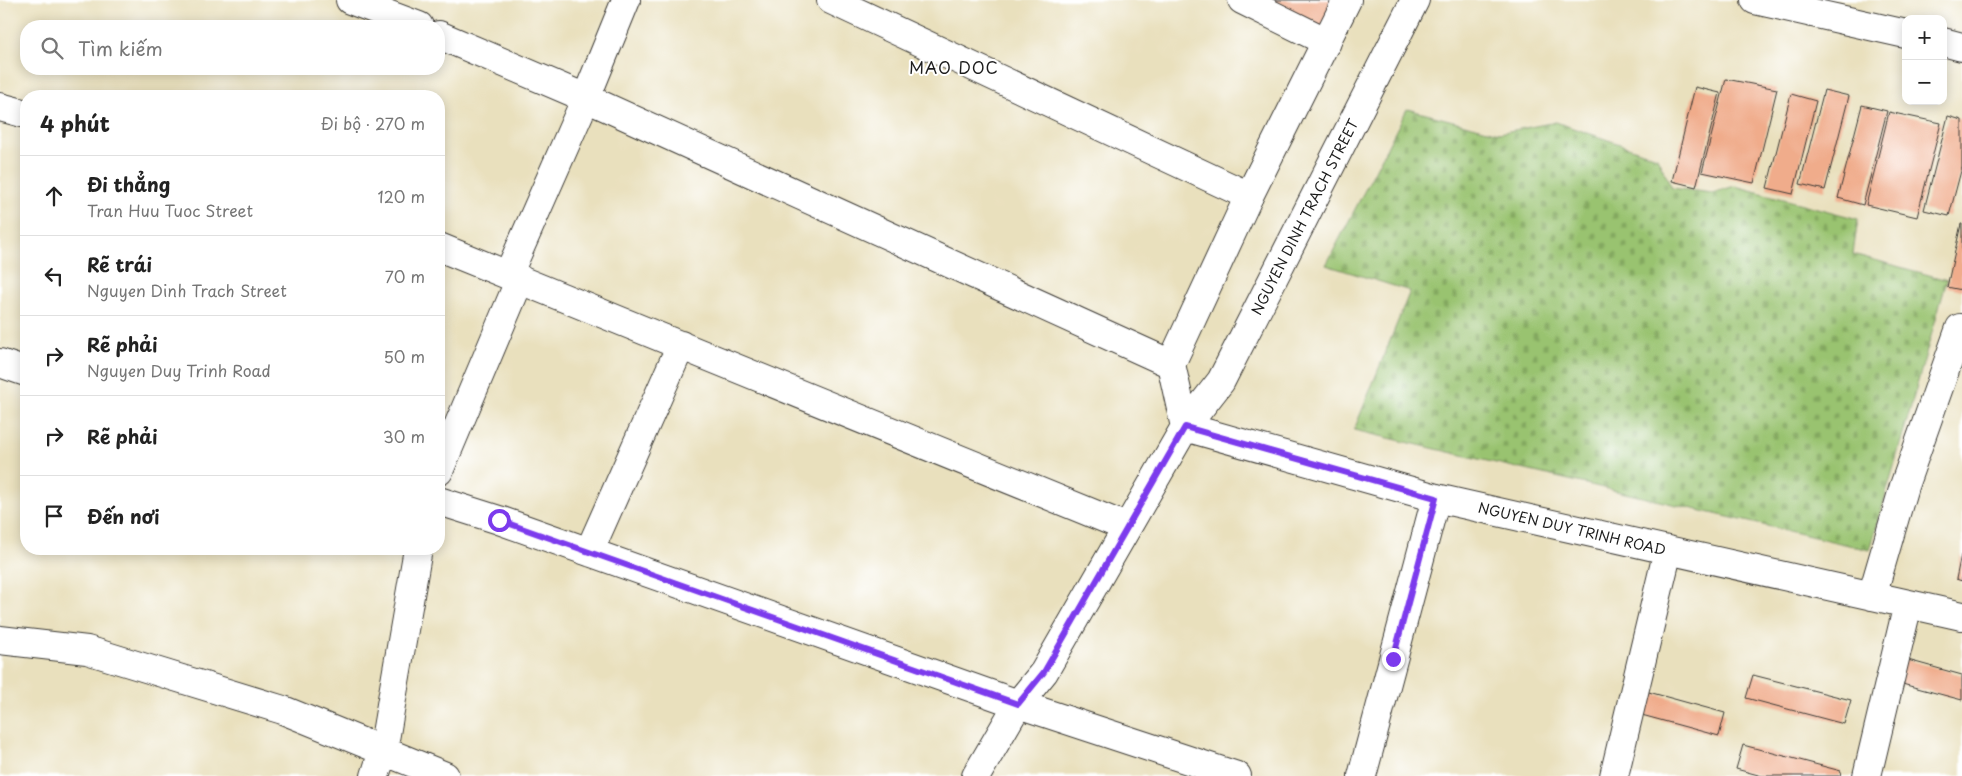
<!DOCTYPE html>
<html lang="vi">
<head>
<meta charset="utf-8">
<style>
  :root { --surface:#fff; --page:#f2f2f2; --text:#222; --muted:#767676; --line:#e0e0e0 }
  body { margin:0; font-family:"Playpen Sans",sans-serif; background:var(--page); color:var(--text) }
  .controls { position:absolute; right:15px; top:15px; display:grid; overflow:hidden; border-radius:10px; box-shadow:0 2px 12px #0003 }
  .controls button { width:45px; height:45px; display:grid; place-items:center; padding:0; border:0; border-bottom:1px solid var(--line); background:var(--surface); color:var(--text); font:25px sans-serif }
  .stop { position:absolute; width:15px; height:15px; margin:-11px; border:4px solid #7c3aed; border-radius:50%; background:#fff }
  .stop.end { background:#7c3aed; border-color:#fff; box-shadow:0 1px 5px #0008 }
  .list { margin:0; padding:0; list-style:none }
  h2 { display:flex; justify-content:space-between; align-items:center; height:65px; margin:0; padding:0 20px; font-size:21px }
  h2 small { font-size:16px; font-weight:400; color:var(--muted) }
  .list li { display:grid; grid-template-columns:32px 1fr auto; gap:15px; align-items:center; box-sizing:border-box; height:80px; padding:0 20px; border-top:1px solid var(--line) }
  .list b { display:block; font-size:19px; white-space:nowrap }
  .list p { margin:0; font-size:16px; white-space:nowrap; color:var(--muted) }
  .list em { font-size:16px; font-style:normal; color:var(--muted) }
  .icon { flex:none; width:28px; height:28px; fill:none; stroke:currentColor; stroke-width:2; stroke-linecap:round; stroke-linejoin:round }
  .map { position:relative; flex:none; width:1962px; height:776px; overflow:hidden }
  .search { position:absolute; background:var(--surface); box-shadow:0 2px 12px #0003; left:20px; top:20px; width:425px; height:55px; display:flex; align-items:center; gap:12px; box-sizing:border-box; padding:0 18px; border-radius:20px; color:var(--muted); font-size:19px }
  .panel { position:absolute; background:var(--surface); box-shadow:0 2px 12px #0003; left:20px; top:90px; width:425px; height:465px; border-radius:20px }
  .map>svg:first-child { display:block }
  .cemetery { fill:url(#cemetery-stones); stroke:#5a7046 }
  .building { fill:#f0ac8b }
  .lines { fill:none; stroke-linecap:round; stroke-linejoin:round }
  .street-casing { stroke:#3b3934; stroke-width:30 }
  .secondary-casing { stroke:#3b3934; stroke-width:30 }
  .street { stroke:#fff; stroke-width:28 }
  .secondary { stroke:#fff; stroke-width:28 }
  .route { stroke:#7c3aed; stroke-width:6 }
  .labels { text-anchor:middle; stroke-width:4; stroke-linejoin:round; paint-order:stroke }
  .street-label { font-size:14px; fill:#1c1c1c; stroke:#fff }
  .quarter-label { font-size:16px; letter-spacing:1px; fill:#1c1c1c; stroke:#fff }
</style>
</head>
<body>
<div class="map">
<svg width="1962" height="776" viewBox="0 0 1962 776">
  <defs>
    <pattern id="cemetery-stones" width="16" height="16" patternUnits="userSpaceOnUse" patternTransform="scale(1.25)"><rect width="16" height="16" fill="#99c36f"/><path d="M2 7V4a2 2 0 0 1 4 0v3zM10 15v-3a2 2 0 0 1 4 0v3z" fill="#83a760"/></pattern>
  </defs>
  <rect width="100%" height="100%" fill="#fff"/>
  <filter id="ink" filterUnits="userSpaceOnUse"><feTurbulence type="fractalNoise" baseFrequency=".02" numOctaves="2"/><feDisplacementMap in="SourceGraphic" scale="10" xChannelSelector="R" yChannelSelector="G"/><feConvolveMatrix kernelMatrix="1 2 1 2 8 2 1 2 1" color-interpolation-filters="sRGB"/></filter>
  <filter id="wash" filterUnits="userSpaceOnUse"><feTurbulence type="fractalNoise" baseFrequency=".0096" numOctaves="4" result="noise"/><feDisplacementMap in="SourceGraphic" scale="20" xChannelSelector="R" yChannelSelector="G"/><feGaussianBlur stdDeviation="1.12" result="paint"/><feColorMatrix in="noise" values="0 0 0 0 0 0 0 0 0 0 0 0 0 0 0 0 0 1.4 0 .05"/><feComposite in="paint" operator="in"/></filter>
  <g filter="url(#wash)">
    <rect width="100%" height="100%" fill="#e9e0bd"/>
    <!-- cemetery -->
    <path class="cemetery" d="M 1407,109 L 1499,133 L 1556,122 L 1657,157 L 1672,188 L 1712,193 L 1735,186 L 1858,219 L 1853,254 L 1947,280 L 1870,550 L 1354,430 L 1410,291 L 1326,265 Z"/>
    <g id="blocks">
      <!-- building -->
      <path class="building" d="M 1264,0 L 1335,0 L 1321,28 Z
        M 1726,79 L 1777,89 L 1754,183 L 1702,172 Z
        M 1695,87 L 1720,93 L 1696,187 L 1672,181 Z
        M 1824,90 L 1849,96 L 1825,190 L 1800,184 Z
        M 1791,94 L 1816,101 L 1793,194 L 1767,188 Z
        M 1862,105 L 1887,111 L 1863,205 L 1838,198 Z
        M 1889,112 L 1941,123 L 1917,217 L 1866,205 Z
        M 1948,116 L 1962,120 L 1962,167 L 1949,216 L 1924,210 Z
        M 1961,224 L 1962,224 L 1962,290 L 1947,287 Z
        M 1961,555 L 1962,555 L 1962,581 L 1956,579 Z
        M 1897,657 L 1962,675 L 1962,700 L 1891,681 Z
        M 1753,675 L 1851,700 L 1844,724 L 1746,698 Z
        M 1645,691 L 1725,713 L 1719,736 L 1638,714 Z
        M 1743,745 L 1841,771 L 1840,776 L 1762,776 L 1736,769 Z"/>
    </g>
  </g>
  <g filter="url(#ink)">
    <use href="#blocks" fill-opacity="0" stroke="#3b3934" stroke-width="1"/>
    <g class="lines">
      <!-- street casing -->
      <g class="street-casing">
        <path id="street" d="M 350,0 L 419,26
          M 831,0 L 1249,196
          M 1242,0 L 1327,42
          M 439,35 L 586,98 L 1171,364
          M 0,107 L 26,114
          M 439,247 L 1126,527
          M 508,275 L 586,98 L 626,0
          M 0,363 L 26,372
          M 1185,427 L 1436,498 L 1962,616
          M 439,471 L 520,279
          M 439,501 L 499,520 L 1018,704 L 1237,776
          M 589,552 L 681,345
          M 1872,596 L 1904,486 L 1960,328 L 1962,329
          M 0,640 L 87,650 L 283,710 L 445,776
          M 375,776 L 383,751 L 418,549
          M 1362,776 L 1436,498
          M 1614,776 L 1668,550
          M 1867,776 L 1908,604"/>
      </g>
      <!-- secondary casing -->
      <g class="secondary-casing">
        <path id="secondary" d="M 1755,0 L 1906,34
          M 1943,42 L 1962,47
          M 1185,427 L 1171,364 L 1249,196 L 1347,0
          M 976,776 L 1018,704 L 1044,672 L 1185,427 L 1221,381 L 1415,0"/>
      </g>
      <!-- street -->
      <use href="#street" class="street"/>
      <!-- secondary -->
      <use href="#secondary" class="secondary"/>
    </g>
  </g>
  <g class="lines" filter="url(#ink)">
    <!-- route -->
    <path class="route" d="M 499,520 L 1018,704 L 1044,672 L 1185,427 L 1436,498 L 1393,659"/>
  </g>
  <g class="labels">
    <!-- street labels -->
    <g class="street-label">
      <text transform="translate(1305 217) rotate(-63)" y="5">NGUYEN DINH TRACH STREET</text>
      <text transform="translate(1572 529) rotate(13)" y="5">NGUYEN DUY TRINH ROAD</text>
    </g>
    <!-- quarter labels -->
    <g class="quarter-label">
      <text x="954" y="74">MAO DOC</text>
    </g>
  </g>
</svg>
<div class="controls">
<button>+</button>
<button>−</button>
</div>
<div class="stop" style="left:499px;top:520px"></div>
<div class="stop end" style="left:1393px;top:659px"></div>
<div class="search"><svg class="icon" aria-label="search" viewBox="0 0 24 24"><circle cx="10" cy="10" r="6"/><path d="M15 15l6 6"/></svg>Tìm kiếm</div>
<section class="panel">
<h2>4 phút<small>Đi bộ · 270 m</small></h2>
<ul class="list">
<li><svg class="icon" aria-label="ahead" viewBox="0 0 24 24"><path d="M12 20V5M6 11l6-6 6 6"/></svg><div><b>Đi thẳng</b><p>Tran Huu Tuoc Street</p></div><em>120 m</em></li>
<li><svg class="icon" aria-label="left" viewBox="0 0 24 24"><path d="M17 20v-9H6M10 6l-5 5 5 5"/></svg><div><b>Rẽ trái</b><p>Nguyen Dinh Trach Street</p></div><em>70 m</em></li>
<li><svg class="icon" aria-label="right" viewBox="0 0 24 24"><path d="M7 20v-9h11M14 6l5 5-5 5"/></svg><div><b>Rẽ phải</b><p>Nguyen Duy Trinh Road</p></div><em>50 m</em></li>
<li><svg class="icon" aria-label="right" viewBox="0 0 24 24"><path d="M7 20v-9h11M14 6l5 5-5 5"/></svg><div><b>Rẽ phải</b></div><em>30 m</em></li>
<li><svg class="icon" aria-label="arrive" viewBox="0 0 24 24"><path d="M6 21V4h12l-3 4 3 4H6"/></svg><div><b>Đến nơi</b></div></li>
</ul>
</section>
</div>
</body>
</html>
